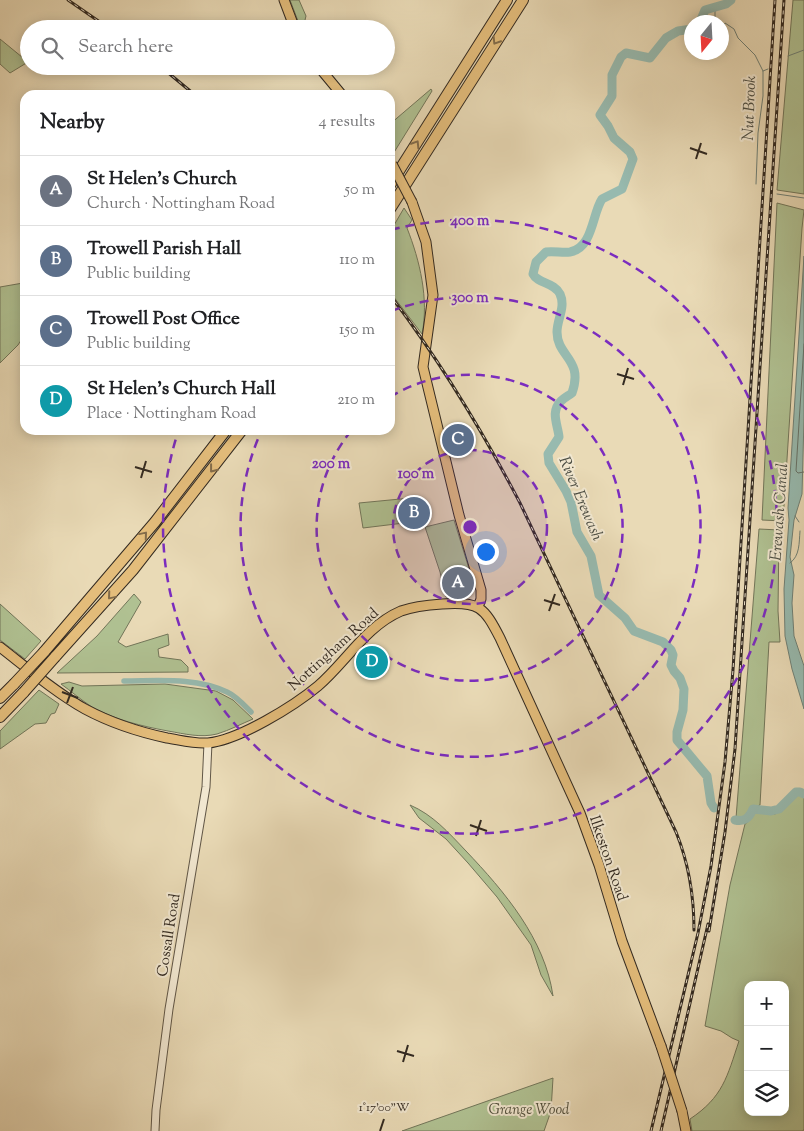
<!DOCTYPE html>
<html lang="en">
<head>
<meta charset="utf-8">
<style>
  :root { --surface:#fff; --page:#f6f6f6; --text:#202124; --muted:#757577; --line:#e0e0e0; --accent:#8f2418 }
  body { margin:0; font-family:"Sorts Mill Goudy",serif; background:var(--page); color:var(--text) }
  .controls { position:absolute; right:15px; bottom:15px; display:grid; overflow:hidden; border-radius:10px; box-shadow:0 2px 12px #0003 }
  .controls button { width:45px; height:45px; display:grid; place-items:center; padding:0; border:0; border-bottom:1px solid var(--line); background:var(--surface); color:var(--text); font:25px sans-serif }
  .compass { position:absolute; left:684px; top:15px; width:45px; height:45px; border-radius:50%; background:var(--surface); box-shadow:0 2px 12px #0003; rotate:198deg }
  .you { position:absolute; left:485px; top:551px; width:18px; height:18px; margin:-12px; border:4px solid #fff; border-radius:50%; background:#1a73e8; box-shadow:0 0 0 8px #1a73e833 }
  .badge { display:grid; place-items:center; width:32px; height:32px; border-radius:50%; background:var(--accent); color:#fff; font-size:16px; font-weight:700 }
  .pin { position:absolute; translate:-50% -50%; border:2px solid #fff; box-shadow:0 1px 5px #0006 }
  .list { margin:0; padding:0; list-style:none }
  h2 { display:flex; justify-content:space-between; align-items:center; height:65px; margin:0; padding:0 20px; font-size:21px }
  h2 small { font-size:16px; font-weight:400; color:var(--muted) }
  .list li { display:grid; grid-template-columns:32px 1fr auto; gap:15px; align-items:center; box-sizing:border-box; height:70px; padding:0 20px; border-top:1px solid var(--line) }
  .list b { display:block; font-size:19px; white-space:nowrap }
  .list p { margin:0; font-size:16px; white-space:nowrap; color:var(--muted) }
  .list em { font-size:16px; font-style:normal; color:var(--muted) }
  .icon { flex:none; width:28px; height:28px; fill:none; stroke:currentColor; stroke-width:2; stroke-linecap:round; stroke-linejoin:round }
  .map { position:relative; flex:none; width:804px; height:1131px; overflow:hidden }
  .search { position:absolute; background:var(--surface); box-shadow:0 2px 12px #0003; left:20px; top:20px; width:375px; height:55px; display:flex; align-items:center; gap:12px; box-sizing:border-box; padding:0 18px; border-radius:28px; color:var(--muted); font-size:19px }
  .panel { position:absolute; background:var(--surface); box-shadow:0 2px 12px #0003; left:20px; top:90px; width:375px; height:345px; border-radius:15px }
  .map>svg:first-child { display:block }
  .green { fill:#b0c192; stroke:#72765a; fill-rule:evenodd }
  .water { fill:#97baaf; stroke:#6f8076 }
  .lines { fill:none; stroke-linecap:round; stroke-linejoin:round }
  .shore { stroke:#657268; stroke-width:1 }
  .stream { stroke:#6f8076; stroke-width:1 }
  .canal { stroke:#97baaf; stroke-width:5.5 }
  .river { stroke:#97baaf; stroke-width:9 }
  .minor-casing { stroke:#605646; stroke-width:9 }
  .major-casing { stroke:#332a21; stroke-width:11 }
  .highway-casing { stroke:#332a21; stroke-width:12 }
  .minor { stroke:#f1e7d0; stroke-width:7 }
  .major { stroke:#e4bd7b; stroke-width:9 }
  .highway { stroke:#e4bd7b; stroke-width:10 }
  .rail-casing { stroke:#332a21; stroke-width:3 }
  .rail { stroke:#f1e7d0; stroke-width:1; stroke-dasharray:4; stroke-linecap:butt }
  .major-bridge-casing { stroke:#332a21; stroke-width:11; stroke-linecap:butt }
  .highway-bridge-casing { stroke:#332a21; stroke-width:12; stroke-linecap:butt }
  .major-bridge { stroke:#e4bd7b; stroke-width:9 }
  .highway-bridge { stroke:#e4bd7b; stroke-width:10 }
  .oneway { stroke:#836c4a }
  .ticks { fill:none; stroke:#332a21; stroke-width:2 }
  .ring { fill:none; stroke:#7b2cbf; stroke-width:2.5; stroke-dasharray:9 6 }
  .labels { text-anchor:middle; stroke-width:4; stroke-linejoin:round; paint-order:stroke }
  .street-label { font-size:15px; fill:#332a21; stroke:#f1e7d0 }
  .park-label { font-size:15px; font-style:italic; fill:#52503d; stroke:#f1e7d0 }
  .water-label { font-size:16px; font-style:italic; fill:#4c4e44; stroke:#f1e7d0 }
  .ticks-label { font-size:12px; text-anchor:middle; fill:#332a21; stroke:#f1e7d0; stroke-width:4; stroke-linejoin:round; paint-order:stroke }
  .centre { fill:#7b2cbf; stroke:#f1e7d0; stroke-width:2.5 }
  .ring-label { font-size:15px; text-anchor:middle; font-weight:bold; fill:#7b2cbf; stroke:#f1e7d0; stroke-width:4; stroke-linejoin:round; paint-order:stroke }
</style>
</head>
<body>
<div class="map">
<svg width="804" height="1131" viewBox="0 0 804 1131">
  <rect width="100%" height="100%" fill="#e9dab6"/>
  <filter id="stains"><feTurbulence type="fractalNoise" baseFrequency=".004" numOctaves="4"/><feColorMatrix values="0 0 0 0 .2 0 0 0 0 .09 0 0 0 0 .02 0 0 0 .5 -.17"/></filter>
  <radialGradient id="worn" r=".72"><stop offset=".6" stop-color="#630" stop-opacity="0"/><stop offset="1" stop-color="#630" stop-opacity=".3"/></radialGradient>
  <!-- green -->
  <path class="green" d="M 290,0 L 299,0 L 306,16 L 305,20 L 309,29 L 301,29 Z
    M 793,0 L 804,0 L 804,194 L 777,190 Z
    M 0,39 L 28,62 L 10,73 L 0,64 Z
    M 431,89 L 432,91 L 393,154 L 390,150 L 390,124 Z
    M 777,203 L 804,210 L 802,228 L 783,521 L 762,520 Z
    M 404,208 L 412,220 L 407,228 C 420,261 429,299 422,334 L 390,292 L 390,232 Z
    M 25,279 L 25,334 L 18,345 L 0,363 L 0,287 L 23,283 Z
    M 421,497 L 422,506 L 408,505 L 407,507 L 403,508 L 404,523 L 363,528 L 359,503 Z
    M 454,520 L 474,585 L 471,590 L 446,597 L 440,572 L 425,527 Z
    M 759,529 L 779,530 L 778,611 L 780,642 L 769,642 L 760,805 L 751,808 L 742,819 L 736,818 Z
    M 134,594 L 141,602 L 118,642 L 126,647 L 168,634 L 169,645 L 158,649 L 159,657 L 181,660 L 188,667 L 188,672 L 57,673 L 97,636 Z
    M 0,604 L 41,641 L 25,659 L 0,640 Z
    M 69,682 L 82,686 L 165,684 L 216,691 L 233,700 L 253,719 C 241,724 230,730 217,734 C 201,738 185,734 168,731 C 141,726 116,720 92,707 C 81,700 71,691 61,684 Z
    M 39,690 L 59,704 L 55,713 L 51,714 L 46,723 L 35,724 L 0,749 L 0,731 Z
    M 798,793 L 804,797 L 804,1129 L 803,1131 L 692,1131 L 690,1119 C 723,1097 727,1077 739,1041 L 732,1038 L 721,1031 L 705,1026 L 730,885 L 745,824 L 749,821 L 754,811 L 757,810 L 775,814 C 784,809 788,798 798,793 ZM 748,985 L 785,985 L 785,1112 L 748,1112 Z
    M 410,805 C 433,815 448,832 466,851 C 504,891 545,939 553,996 L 541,975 L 531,945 L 497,897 L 468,863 L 446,839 L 419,818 Z
    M 553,1078 L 551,1111 L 544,1131 L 402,1131 Z"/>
  <!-- water -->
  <path class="water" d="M 804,256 L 804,418 L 802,494 L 794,520 L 790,557 L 794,575 L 792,603 L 794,636 L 804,666 L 804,709 L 792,669 L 785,636 L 784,589 L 789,520 L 788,508 Z"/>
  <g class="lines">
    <!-- shore -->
    <path class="shore" d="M 804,344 L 796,471 L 798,473 L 804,472"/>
    <!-- stream -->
    <path class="stream" d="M 715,7 L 715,22
      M 722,29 L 725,23 L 734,29 L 738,38 L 755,55 L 763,71 L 763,96 L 758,133 L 756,184
      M 788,56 L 804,50
      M 763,71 L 768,69
      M 777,194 L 804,198
      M 795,516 L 799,522
      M 790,563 C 800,556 799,543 800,531"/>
    <!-- canal -->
    <path class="canal" d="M 124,681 C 158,681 195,677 227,692 C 236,696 244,705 251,712"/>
    <!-- river -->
    <path class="river" d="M 700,22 L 705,10 L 726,4 L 731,0
      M 692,29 L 678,31 L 666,38 L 650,58 L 626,53 L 621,57 L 612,75 L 612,96 L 600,115 L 608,126 L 614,138 L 630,152 L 633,159 L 622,189 L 602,199 C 592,214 593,248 570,252 C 563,253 554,251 546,252 L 536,262 L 533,274 C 538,284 554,282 560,294 C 566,307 557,319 557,332 C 557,357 584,359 572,393 C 568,396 564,398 561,401 C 550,412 558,425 559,437 L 548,454 L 549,463 L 566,491 L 571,502 L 577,532 L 591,556 L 599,595 L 625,618 L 634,631 L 663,642 L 671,650 L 673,655 L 671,665 L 674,671 L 680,678 L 684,689 L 683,710 L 677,732 L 677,740 L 707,776 L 711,803 L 714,808
      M 735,820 C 745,822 749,818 753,809 L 771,811 L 779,809 L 796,792 L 800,792 L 804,794"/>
    <!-- minor casing -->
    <g class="minor-casing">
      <path id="minor" d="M 155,1131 L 156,1110 L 169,1009 L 206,787 L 208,743"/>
    </g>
    <!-- major casing -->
    <g class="major-casing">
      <path id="major" d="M 284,0 L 295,29
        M 318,66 L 342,95
        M 412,202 L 426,242 L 433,295 L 423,367 L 459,515 L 481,590 L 481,599 L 478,607
        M 0,647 C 27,668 55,692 85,709 C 111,723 139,732 167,738 C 180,740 194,744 208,743 C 239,740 294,706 318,686 C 346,662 366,626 401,611 C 415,606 428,605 442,604 C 479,601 484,607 500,638 L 580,813 L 599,865 L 622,941 L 661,1046
        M 682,1111 L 686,1131"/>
    </g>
    <!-- highway casing -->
    <g class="highway-casing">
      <path id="highway" d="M 390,185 L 507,0
        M 390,209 L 523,0
        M 44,652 L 155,522 L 226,430
        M 55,657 L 133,570 L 242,430
        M 0,698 L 14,684
        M 0,717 L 24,692"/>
    </g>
    <!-- minor -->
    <use href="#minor" class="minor"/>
    <!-- major -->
    <use href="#major" class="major"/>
    <!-- highway -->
    <use href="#highway" class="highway"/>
    <!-- rail casing -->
    <g class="rail-casing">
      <path id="rail" d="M 68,0 L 110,29
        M 160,66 L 195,95
        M 390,295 C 440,361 482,430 520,503 L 676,832 C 689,864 694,896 694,930
        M 709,931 L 725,832 L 735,749 L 784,0
        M 651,1131 L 698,933 L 711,866 L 725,762 L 733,670 L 775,0
        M 661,1131 L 708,924"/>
    </g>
    <!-- rail -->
    <use href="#rail" class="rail"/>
    <!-- major-bridge casing -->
    <g class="major-bridge-casing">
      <path id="major-bridge" d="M 392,164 L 412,202
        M 661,1046 L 682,1111"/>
    </g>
    <!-- highway-bridge casing -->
    <g class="highway-bridge-casing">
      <path id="highway-bridge" d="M 14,684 L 44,652
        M 24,692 L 55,657"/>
    </g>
    <!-- major-bridge -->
    <use href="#major-bridge" class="major-bridge"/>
    <!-- highway-bridge -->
    <use href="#highway-bridge" class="highway-bridge"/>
  </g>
  <!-- one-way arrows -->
  <defs><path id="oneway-chevron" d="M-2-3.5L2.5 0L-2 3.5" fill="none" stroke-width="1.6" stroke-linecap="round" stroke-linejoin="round" transform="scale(1.25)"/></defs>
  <g class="oneway">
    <use href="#oneway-chevron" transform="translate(496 41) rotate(122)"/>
    <use href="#oneway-chevron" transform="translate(416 144) rotate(-58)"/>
    <use href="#oneway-chevron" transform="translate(213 469) rotate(128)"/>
    <use href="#oneway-chevron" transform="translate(144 535) rotate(-50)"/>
    <use href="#oneway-chevron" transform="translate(111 596) rotate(130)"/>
  </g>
  <!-- ticks -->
  <path class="ticks" d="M 690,148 L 707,154M 696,159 L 701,143M 617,374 L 634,379M 623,385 L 628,368M 135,467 L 152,472M 141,478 L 146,461M 544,600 L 560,605M 549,611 L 555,594M 62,692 L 78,698M 67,703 L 73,687M 470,825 L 487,831M 476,836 L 481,820M 397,1051 L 414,1056M 403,1062 L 408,1045M 380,1131 L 384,1119"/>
  <!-- distance rings -->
  <circle cx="470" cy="527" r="77" fill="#7b2cbf" fill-opacity=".12"/>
  <g class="ring">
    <circle cx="470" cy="527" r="77"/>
    <path d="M390 397A153 153 0 1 1 351 431"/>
    <path d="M391 311A230 230 0 1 1 261 432"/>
    <path d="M391 230A307 307 0 1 1 178 432"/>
  </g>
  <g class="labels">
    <!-- street labels -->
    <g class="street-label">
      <text transform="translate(333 649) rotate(-42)" y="5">Nottingham Road</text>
      <text transform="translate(609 858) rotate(71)" y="5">Ilkeston Road</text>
      <text transform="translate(168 935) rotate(-81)" y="5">Cossall Road</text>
    </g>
    <!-- park labels -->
    <g class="park-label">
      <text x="529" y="1114">Grange Wood</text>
    </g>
    <!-- water labels -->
    <g class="water-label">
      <text transform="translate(748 108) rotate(-88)" y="6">Nut Brook</text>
      <text transform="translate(582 498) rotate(67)" y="6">River Erewash</text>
      <text transform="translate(778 512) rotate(-86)" y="6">Erewash Canal</text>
    </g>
  </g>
  <g class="ticks-label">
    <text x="384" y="1111">1°17'00"W</text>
  </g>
  <circle cx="470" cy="527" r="8" class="centre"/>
  <g class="ring-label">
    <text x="470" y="225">400 m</text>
    <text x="470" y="302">300 m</text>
    <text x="331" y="468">200 m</text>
    <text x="416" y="478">100 m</text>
  </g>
  <rect width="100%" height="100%" filter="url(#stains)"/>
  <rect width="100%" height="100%" fill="url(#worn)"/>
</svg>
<div class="controls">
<button>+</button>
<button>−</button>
<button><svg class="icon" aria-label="layers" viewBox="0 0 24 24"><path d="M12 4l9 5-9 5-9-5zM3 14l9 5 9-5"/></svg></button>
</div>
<svg class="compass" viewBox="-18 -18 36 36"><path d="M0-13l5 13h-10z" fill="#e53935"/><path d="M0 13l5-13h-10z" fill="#757577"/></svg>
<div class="you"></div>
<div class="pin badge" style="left:458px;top:583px;background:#6b7280">A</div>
<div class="pin badge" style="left:414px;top:513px;background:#5c6f8a">B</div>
<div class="pin badge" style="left:458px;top:440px;background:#5c6f8a">C</div>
<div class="pin badge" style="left:372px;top:662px;background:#0f9aa8">D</div>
<div class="search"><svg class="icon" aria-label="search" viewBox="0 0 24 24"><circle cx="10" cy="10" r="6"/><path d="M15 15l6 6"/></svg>Search here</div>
<section class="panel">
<h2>Nearby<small>4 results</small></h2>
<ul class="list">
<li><span class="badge" style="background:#6b7280">A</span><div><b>St Helen's Church</b><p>Church · Nottingham Road</p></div><em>50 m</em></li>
<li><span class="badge" style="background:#5c6f8a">B</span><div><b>Trowell Parish Hall</b><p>Public building</p></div><em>110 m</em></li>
<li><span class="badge" style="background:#5c6f8a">C</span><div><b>Trowell Post Office</b><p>Public building</p></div><em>150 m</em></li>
<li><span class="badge" style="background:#0f9aa8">D</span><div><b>St Helen's Church Hall</b><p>Place · Nottingham Road</p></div><em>210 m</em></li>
</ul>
</section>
</div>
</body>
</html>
